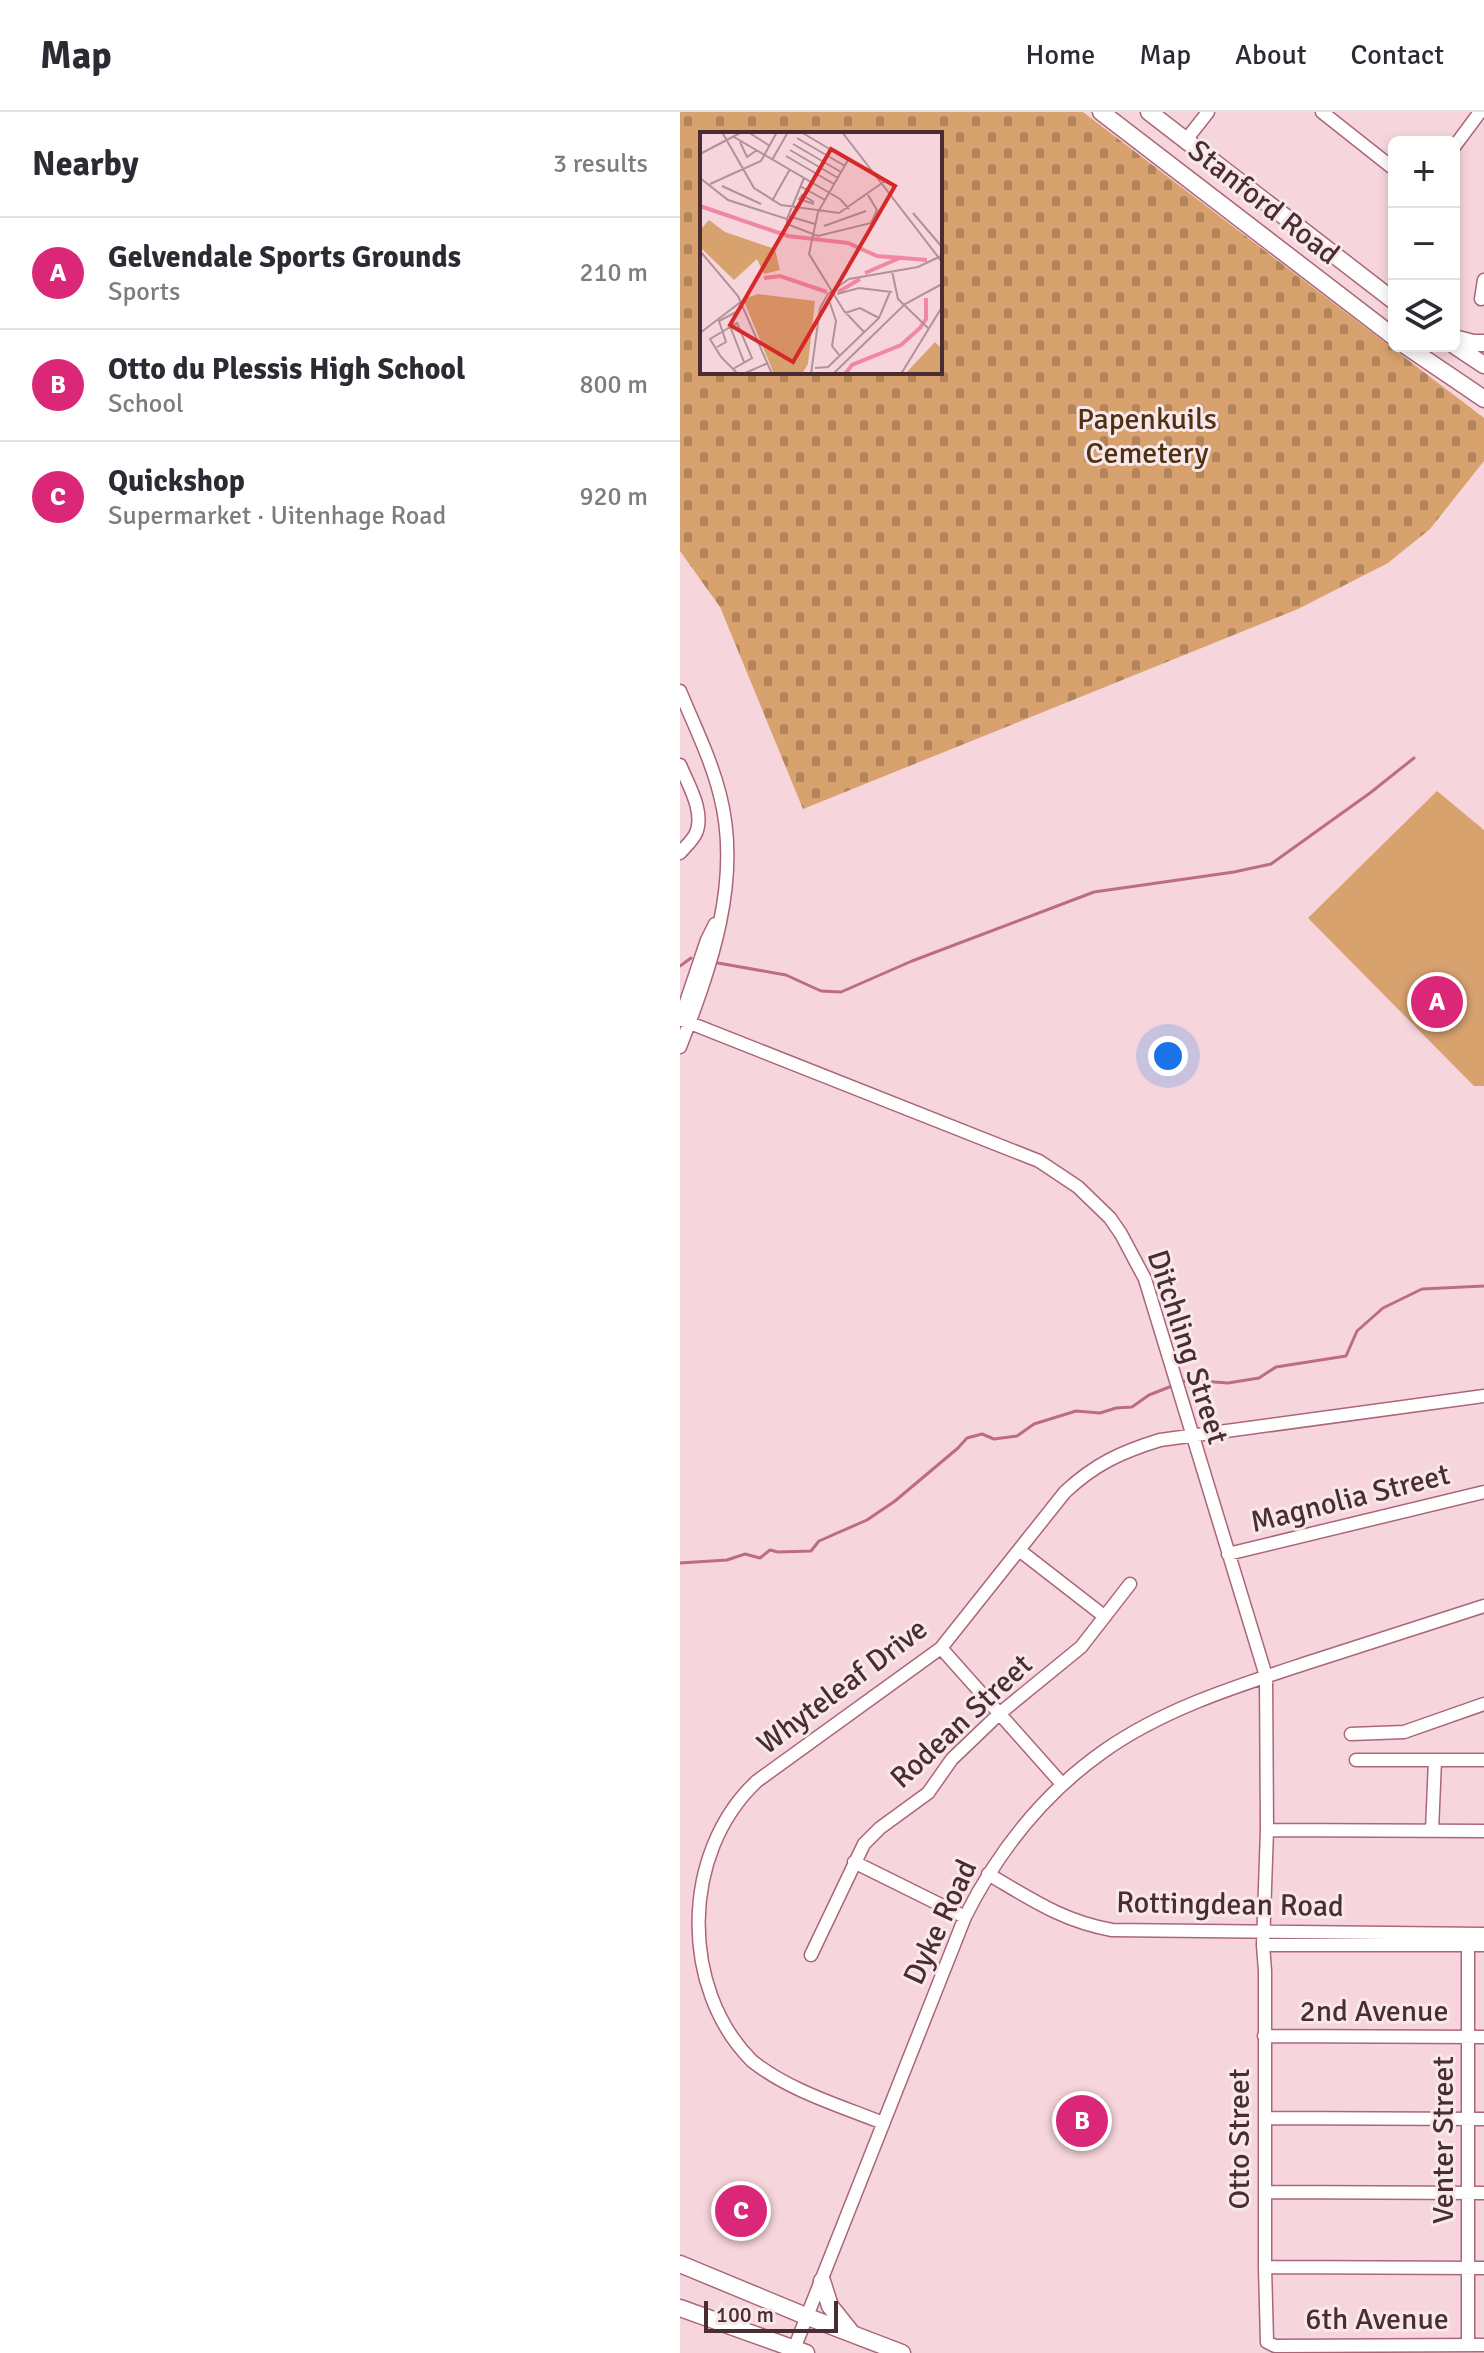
<!DOCTYPE html>
<html lang="en">
<head>
<meta charset="utf-8">
<style>
  :root { --surface:#fff; --page:#f2f2f3; --text:#2b2b33; --muted:#7c7c81; --line:#e1e1e2; --accent:#db2777 }
  body { margin:0; font-family:Signika,sans-serif; background:var(--page); color:var(--text) }
  .controls { position:absolute; right:24px; top:24px; display:grid; overflow:hidden; border-radius:12px; box-shadow:0 4px 12px #0003 }
  .controls button { width:72px; height:72px; display:grid; place-items:center; padding:0; border:0; border-bottom:2px solid var(--line); background:var(--surface); color:var(--text); font:40px sans-serif }
  .scale { position:absolute; left:24px; bottom:20px; width:134px; box-sizing:border-box; padding-left:8px; border:4px solid #4a2c33; border-top:0; font-size:22px; line-height:28px; white-space:nowrap; color:#4a2c33; -webkit-text-stroke:6px #f8e8eb; paint-order:stroke }
  .you { position:absolute; left:488px; top:944px; width:28px; height:28px; margin:-20px; border:6px solid #fff; border-radius:50%; background:#1a73e8; box-shadow:0 0 0 12px #1a73e833 }
  .badge { display:grid; place-items:center; width:52px; height:52px; border-radius:50%; background:var(--accent); color:#fff; font-size:26px; font-weight:700 }
  .pin { position:absolute; translate:-50% -50%; border:4px solid #fff; box-shadow:0 2px 8px #0006 }
  .list { margin:0; padding:0; list-style:none }
  h2 { display:flex; justify-content:space-between; align-items:center; height:104px; margin:0; padding:0 32px; font-size:34px }
  h2 small { font-size:26px; font-weight:400; color:var(--muted) }
  .list li { display:grid; grid-template-columns:52px 1fr auto; gap:24px; align-items:center; box-sizing:border-box; height:112px; padding:0 32px; border-top:2px solid var(--line) }
  .list b { display:block; font-size:30px; white-space:nowrap }
  .list p { margin:0; font-size:26px; white-space:nowrap; color:var(--muted) }
  .list em { font-size:26px; font-style:normal; color:var(--muted) }
  .icon { flex:none; width:44px; height:44px; fill:none; stroke:currentColor; stroke-width:2; stroke-linecap:round; stroke-linejoin:round }
  .map { position:relative; flex:none; width:804px; height:2241px; overflow:hidden }
  header { display:flex; align-items:center; gap:48px; box-sizing:border-box; height:112px; padding:0 40px; background:var(--surface); border-bottom:2px solid var(--line) }
  header strong { font-size:38px }
  nav { display:flex; gap:44px; margin-inline-start:auto; font-size:28px }
  main { display:flex }
  aside { flex:1; background:var(--surface) }
  .map>svg:first-child { display:block }
  .green { fill:#d8a26f }
  .cemetery { fill:url(#cemetery-stones); fill-rule:evenodd }
  .lines { fill:none; stroke-linecap:round; stroke-linejoin:round }
  .stream { stroke:#be6c81; stroke-width:3 }
  .minor-casing { stroke:#ab6677; stroke-width:15 }
  .major-casing { stroke:#ab6677; stroke-width:19 }
  .minor { stroke:#fff; stroke-width:12 }
  .major { stroke:#fff; stroke-width:16 }
  .labels { text-anchor:middle; stroke-width:6; stroke-linejoin:round; paint-order:stroke }
  .street-label { font-size:30px; fill:#4a2c33; stroke:#f8e8eb }
  .park-label { font-size:30px; fill:#4f3010; stroke:#f8e8eb }
  .inset-river { fill:none; stroke:#f088a2; stroke-width:4 }
  .inset-road { fill:none; stroke:#b19298; stroke-width:2 }
  .view { fill:#d62828; fill-opacity:0.15; stroke:#d62828; stroke-width:4 }
  .inset-edge { fill:none; stroke:#4a2c33; stroke-width:4 }
</style>
</head>
<body>
<header>
<strong>Map</strong>
<nav><a>Home</a><a>Map</a><a>About</a><a>Contact</a></nav>
</header>
<main>
<aside>
<h2>Nearby<small>3 results</small></h2>
<ul class="list">
<li><span class="badge">A</span><div><b>Gelvendale Sports Grounds</b><p>Sports</p></div><em>210 m</em></li>
<li><span class="badge">B</span><div><b>Otto du Plessis High School</b><p>School</p></div><em>800 m</em></li>
<li><span class="badge">C</span><div><b>Quickshop</b><p>Supermarket · Uitenhage Road</p></div><em>920 m</em></li>
</ul>
</aside>
<div class="map">
<svg width="804" height="2241" viewBox="0 0 804 2241">
  <defs>
    <pattern id="cemetery-stones" width="16" height="16" patternUnits="userSpaceOnUse" patternTransform="scale(2)"><rect width="16" height="16" fill="#d8a26f"/><path d="M2 7V4a2 2 0 0 1 4 0v3zM10 15v-3a2 2 0 0 1 4 0v3z" fill="#b1845c"/></pattern>
  </defs>
  <rect width="100%" height="100%" fill="#f6d6dc"/>
  <!-- green -->
  <path class="green" d="M 757,679 L 804,718 L 804,974 L 794,974 L 628,806 Z"/>
  <!-- cemetery -->
  <path class="cemetery" d="M 0,0 L 403,0 L 804,306 L 804,349 L 750,417 L 708,451 L 618,497 L 123,697 L 40,495 L 0,439 ZM 22,22 L 260,22 L 260,260 L 22,260 Z"/>
  <g class="lines">
    <!-- stream -->
    <path class="stream" d="M 38,851 L 106,863 L 141,879 L 161,880 L 232,849 L 414,780 L 554,760 L 591,752 L 690,681 L 734,646
      M 0,854 L 11,846
      M 499,1271 L 507,1268 L 548,1271 L 579,1266 L 596,1255 L 666,1244 L 677,1219 L 703,1196 L 742,1177 L 804,1174
      M 0,1451 L 47,1448 L 65,1442 L 80,1446 L 90,1438 L 98,1440 L 131,1439 L 139,1429 L 187,1408 L 215,1389 L 278,1336 L 287,1326 L 302,1322 L 314,1327 L 337,1324 L 354,1312 L 396,1299 L 420,1301 L 436,1296 L 452,1295 L 469,1283 L 492,1274"/>
    <!-- minor casing -->
    <g class="minor-casing">
      <path id="minor" d="M 642,0 L 714,57
        M 506,28 L 528,0
        M 774,35 L 800,0
        M 801,187 L 804,168
        M 0,579 C 14,613 31,647 40,683 C 62,768 31,855 0,935
        M 0,653 C 8,672 25,700 16,721 C 13,728 5,735 0,741
        M 0,907 L 359,1049 L 398,1075 L 430,1106 L 441,1122 L 465,1167 L 586,1564 L 587,1718 L 583,1833 L 585,1859 L 585,2155 L 587,2230 L 595,2234 L 804,2233
        M 0,908 L 27,828 L 35,812
        M 339,1438 L 424,1504
        M 548,1442 L 804,1380
        M 261,1536 L 382,1672
        M 671,1622 L 724,1620 L 804,1592
        M 676,1648 L 804,1648
        M 587,1718 L 804,1719
        M 752,1719 L 755,1648
        M 174,1750 L 285,1805
        M 308,1762 C 351,1787 382,1809 432,1818 L 804,1822
        M 583,1833 L 804,1833
        M 131,1843 L 184,1732 L 200,1716 L 248,1681 L 272,1647 L 319,1602 L 401,1535 L 450,1472
        M 584,1924 L 804,1925
        M 586,2006 L 804,2007
        M 203,2011 C 158,1993 110,1979 72,1949 C 0,1877 0,1741 77,1669 L 261,1536 L 385,1380 C 415,1352 441,1340 480,1328 L 804,1284
        M 585,2080 L 804,2081
        M 585,2155 L 804,2156
        M 788,2233 L 788,1822
        M 114,2237 L 285,1805 C 318,1739 363,1682 424,1639 C 485,1596 560,1573 630,1550 C 688,1531 746,1513 804,1494"/>
    </g>
    <!-- major casing -->
    <g class="major-casing">
      <path id="major" d="M 421,0 L 714,225
        M 469,0 L 714,189
        M 774,226 L 793,231 L 804,231
        M 774,233 L 804,253
        M 726,234 L 804,287
        M 0,2152 L 128,2205 L 222,2241
        M 142,2169 L 150,2194 L 170,2219
        M 0,2196 L 126,2241"/>
    </g>
    <!-- minor -->
    <use href="#minor" class="minor"/>
    <!-- major -->
    <use href="#major" class="major"/>
  </g>
  <g class="labels">
    <!-- street labels -->
    <g class="street-label">
      <text transform="translate(584 90) rotate(38)" y="10">Stanford Road</text>
      <text transform="translate(508 1235) rotate(72)" y="10">Ditchling Street</text>
      <text transform="translate(670 1386) rotate(-14)" y="10">Magnolia Street</text>
      <text transform="translate(162 1574) rotate(-37)" y="10">Whyteleaf Drive</text>
      <text transform="translate(281 1609) rotate(-43)" y="10">Rodean Street</text>
      <text transform="translate(550 1792) rotate(1)" y="10">Rottingdean Road</text>
      <text transform="translate(260 1810) rotate(-65)" y="10">Dyke Road</text>
      <text x="694" y="1909">2nd Avenue</text>
      <text transform="translate(559 2027) rotate(-90)" y="10">Otto Street</text>
      <text transform="translate(763 2028) rotate(-90)" y="10">Venter Street</text>
      <text x="697" y="2217">6th Avenue</text>
    </g>
    <!-- park labels -->
    <g class="park-label">
      <text x="467" y="317">Papenkuils<tspan x="467" dy="34">Cemetery</tspan></text>
    </g>
  </g>
  <!-- overview -->
  <g transform="translate(20 20)">
    <rect width="242" height="242" fill="#f6d6dc"/>
    <path d="M 9,88 L 25,100 L 75,117 L 80,138 L 64,142 L 57,127 L 34,148 L 0,115 L 0,98 Z" fill="#d8a26f"/>
    <path d="M 58,162 L 115,169 L 108,232 L 102,242 L 74,242 L 43,167 ZM 235,210 L 242,217 L 242,242 L 205,242 Z" fill="#d8a26f"/>
    <path class="inset-river" d="M 0,74 L 88,104 L 148,111 L 177,124 L 227,128M 165,141 L 202,125M 64,146 L 80,144 L 127,160M 138,160 L 160,147M 145,242 L 152,233 L 201,213 L 220,196 L 226,187 L 226,166"/>
    <path class="inset-road" d="M 22,0 L 54,56 L 81,73 L 139,81 L 185,49M 48,0 L 70,14M 101,0 L 148,28 L 118,80 L 109,122 L 144,179 L 164,200M 142,0 L 242,130M 34,5 L 140,67 L 149,77M 97,6 L 145,34M 40,10 L 47,25 L 57,18M 93,12 L 141,40M 90,18 L 138,46M 0,22 L 42,0M 86,24 L 134,52M 72,28 L 88,0M 0,46 L 28,68 L 87,87 L 87,92 L 118,104 L 171,91 L 177,78 L 168,63M 10,52 L 61,29 L 77,0M 22,54 L 61,72M 100,54 L 125,68M 72,69 L 90,37M 114,72 L 99,67 L 102,63 L 114,70M 213,81 L 242,115M 88,84 L 115,92M 87,87 L 104,46M 124,94 L 166,79M 0,119 L 38,164 L 72,242M 192,139 L 198,167 L 229,197M 137,162 L 159,156 L 192,160M 130,171 L 136,189 L 132,214 L 140,224M 145,181 L 160,176 L 179,186M 30,194 L 44,230M 0,201 L 42,169M 17,215 L 26,210 L 19,189 L 38,179M 115,236 L 128,235 L 179,186 L 190,160M 33,237 L 52,226 L 37,191 L 10,207 L 21,225 L 38,242M 43,242 L 68,231M 111,242 L 120,176 L 128,162 L 149,147 L 218,135 L 241,124M 133,242 L 205,172 L 242,152M 201,242 L 242,175"/>
    <path class="view" d="M 131,17 L 195,54 L 93,230 L 30,193 Z"/>
    <rect width="242" height="242" class="inset-edge"/>
  </g>
</svg>
<div class="controls">
<button>+</button>
<button>−</button>
<button><svg class="icon" aria-label="layers" viewBox="0 0 24 24"><path d="M12 4l9 5-9 5-9-5zM3 14l9 5 9-5"/></svg></button>
</div>
<div class="scale">100 m</div>
<div class="you"></div>
<div class="pin badge" style="left:757px;top:890px">A</div>
<div class="pin badge" style="left:402px;top:2009px">B</div>
<div class="pin badge" style="left:61px;top:2099px">C</div>
</div>
</main>
</body>
</html>
